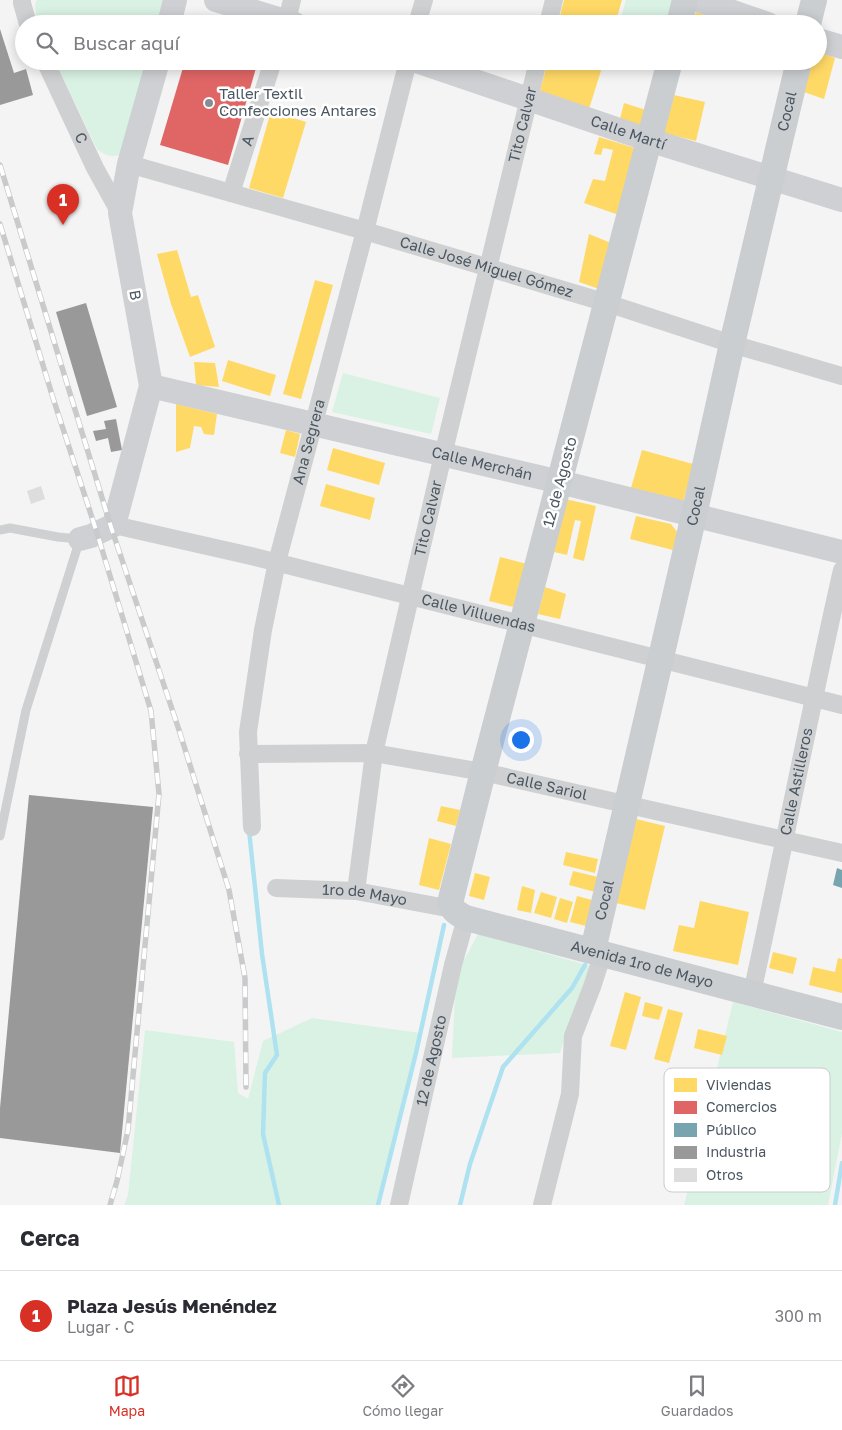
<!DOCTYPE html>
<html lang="es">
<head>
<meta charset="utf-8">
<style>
  :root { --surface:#fff; --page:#f7f7f7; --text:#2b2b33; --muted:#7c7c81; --line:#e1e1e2; --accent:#d93025 }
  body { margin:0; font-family:"Golos Text",sans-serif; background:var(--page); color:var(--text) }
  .you { position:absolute; left:520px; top:739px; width:18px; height:18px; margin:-12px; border:4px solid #fff; border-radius:50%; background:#1a73e8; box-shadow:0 0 0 8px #1a73e833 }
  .badge { display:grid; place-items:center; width:32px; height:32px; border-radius:50%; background:var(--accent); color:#fff; font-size:16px; font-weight:700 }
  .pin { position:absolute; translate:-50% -41px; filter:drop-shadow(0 1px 2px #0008) }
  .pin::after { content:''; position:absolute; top:26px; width:18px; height:15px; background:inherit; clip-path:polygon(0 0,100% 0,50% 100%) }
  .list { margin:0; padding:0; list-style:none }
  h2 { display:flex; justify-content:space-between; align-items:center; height:65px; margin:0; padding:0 20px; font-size:21px }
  h2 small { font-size:16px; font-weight:400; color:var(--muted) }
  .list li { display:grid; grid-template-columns:32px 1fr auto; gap:15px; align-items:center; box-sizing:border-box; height:90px; padding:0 20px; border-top:1px solid var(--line) }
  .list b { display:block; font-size:19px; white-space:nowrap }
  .list p { margin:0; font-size:16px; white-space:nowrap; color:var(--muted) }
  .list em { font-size:16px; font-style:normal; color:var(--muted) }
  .icon { flex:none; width:28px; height:28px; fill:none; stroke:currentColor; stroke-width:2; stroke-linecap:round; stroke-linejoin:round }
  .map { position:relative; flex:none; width:842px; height:1205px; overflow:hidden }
  .search { position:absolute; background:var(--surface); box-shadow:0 2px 12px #0003; left:15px; right:15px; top:15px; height:55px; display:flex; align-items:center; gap:12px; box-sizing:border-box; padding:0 18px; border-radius:28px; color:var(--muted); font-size:19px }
  .sheet { height:155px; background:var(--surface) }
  nav { display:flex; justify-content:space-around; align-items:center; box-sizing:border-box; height:70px; border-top:1px solid var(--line); background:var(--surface); font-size:14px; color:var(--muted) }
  nav a { display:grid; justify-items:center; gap:2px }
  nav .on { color:var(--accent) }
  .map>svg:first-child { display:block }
  .green { fill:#d9f2e3 }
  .homes { fill:#ffd966 }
  .shops { fill:#e06666 }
  .public { fill:#76a5af }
  .industry { fill:#999 }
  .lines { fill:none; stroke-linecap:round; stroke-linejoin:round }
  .stream { stroke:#aee2f0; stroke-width:4.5 }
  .building { fill:#ddddde }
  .lane { stroke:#ced0d2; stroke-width:9 }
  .street { stroke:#ced0d2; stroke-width:18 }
  .secondary { stroke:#ced0d4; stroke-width:24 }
  .primary { stroke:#caced1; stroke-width:26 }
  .rail-casing { stroke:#c9cacc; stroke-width:5.5 }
  .rail { stroke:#fff; stroke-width:4; stroke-dasharray:11; stroke-linecap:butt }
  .poi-dot { fill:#868d94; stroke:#fff; stroke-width:2 }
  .labels { text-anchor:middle; stroke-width:5; stroke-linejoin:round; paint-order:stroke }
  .poi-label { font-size:15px; fill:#4a5661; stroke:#fff; text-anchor:start }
  .street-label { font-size:15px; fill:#4a5661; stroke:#fff }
  .key { fill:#fff; stroke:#c9ccd0; stroke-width:1 }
  .key-label { font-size:14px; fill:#4a5661 }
</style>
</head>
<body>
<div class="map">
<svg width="842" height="1205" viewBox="0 0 842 1205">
  <rect width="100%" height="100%" fill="#f4f4f4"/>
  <!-- green -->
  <path class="green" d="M 37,0 L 167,0 L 165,24 L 37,24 L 35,4 Z
    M 626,0 L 673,0 L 667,24 L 619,24 Z
    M 55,61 L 155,61 L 125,153 C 113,158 107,157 97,149 Z
    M 343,373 L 440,398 L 431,434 L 332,412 Z
    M 478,934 L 590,966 L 560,1053 L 452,1058 L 455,993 L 463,962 Z
    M 733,1002 L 842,1032 L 842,1133 L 828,1205 L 684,1205 Z
    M 312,1018 L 420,1033 L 378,1205 L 124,1205 L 128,1195 L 145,1030 L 234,1042 L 238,1093 L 248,1099 L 263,1041 Z"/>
  <!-- homes -->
  <path class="homes" d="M 564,0 L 622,0 L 615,24 L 558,24 Z
    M 696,12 L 718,19 L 717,24 L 692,24 Z
    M 818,51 L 835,58 L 824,99 L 804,92 L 812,61 L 818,61 Z
    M 548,61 L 604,61 L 589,109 L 539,94 Z
    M 674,95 L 705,102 L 696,141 L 664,133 Z
    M 624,103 L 646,110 L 642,127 L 620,119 Z
    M 271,111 L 306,122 L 283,198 L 249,188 Z
    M 599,137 L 635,148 L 619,215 L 584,203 L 593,179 L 605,181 L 613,150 L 603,148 L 601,155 L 594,154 Z
    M 589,234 L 611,243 L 599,289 L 579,282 Z
    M 177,250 L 191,297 L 198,295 L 215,347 L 190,357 L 171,304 L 157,254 Z
    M 315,280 L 333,285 L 301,399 L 283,394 Z
    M 228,360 L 276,375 L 270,396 L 222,381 Z
    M 194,362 L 215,363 L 219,387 L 196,385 Z
    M 176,404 L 217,414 L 214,435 L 204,434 L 201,427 L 194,426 L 190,448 L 176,452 Z
    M 286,430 L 300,434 L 295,457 L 280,453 Z
    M 333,448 L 385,463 L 379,485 L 327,470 Z
    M 642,450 L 693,464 L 683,503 L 631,488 Z
    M 326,484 L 375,498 L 370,520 L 320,506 Z
    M 565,499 L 596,506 L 584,561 L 573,558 L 581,521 L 575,520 L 567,555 L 554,552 Z
    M 636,516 L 671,524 L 678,533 L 673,550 L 630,539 Z
    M 500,557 L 527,564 L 513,607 L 489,601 Z
    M 545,587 L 566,594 L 560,619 L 538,614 Z
    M 441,806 L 460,810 L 456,826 L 437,821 Z
    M 636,819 L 665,826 L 645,910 L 616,903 Z
    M 429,838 L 451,844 L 439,890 L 419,885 Z
    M 566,852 L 598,859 L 595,873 L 563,865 Z
    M 573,871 L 598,877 L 595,892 L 569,885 Z
    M 475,873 L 490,877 L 484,900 L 469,896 Z
    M 522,886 L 535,890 L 531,913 L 517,910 Z
    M 541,892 L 557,897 L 551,918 L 534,913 Z
    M 577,896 L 592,900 L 586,926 L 570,922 Z
    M 560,898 L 573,902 L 567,923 L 554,919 Z
    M 700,901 L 749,912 L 738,965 L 673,951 L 679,925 L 694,928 Z
    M 773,952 L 797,958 L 793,974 L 769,968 Z
    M 838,958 L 842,959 L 842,993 L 809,985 L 813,967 L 835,972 Z
    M 625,992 L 641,997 L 626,1050 L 610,1046 Z
    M 645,1002 L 663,1007 L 659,1020 L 642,1016 Z
    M 668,1009 L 683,1013 L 669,1063 L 654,1059 Z
    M 698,1029 L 727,1036 L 722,1055 L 694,1048 Z"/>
  <!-- shops -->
  <path class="shops" d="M 185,61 L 258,61 L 228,165 L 160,145 Z"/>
  <!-- public -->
  <path class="public" d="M 837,868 L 842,870 L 842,888 L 833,885 Z"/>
  <!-- industry -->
  <path class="industry" d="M 0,29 L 14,73 L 26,69 L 33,95 L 0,105 Z
    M 86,303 L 117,407 L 87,416 L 56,312 Z
    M 116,419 L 122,450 L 111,452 L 108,438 L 96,441 L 93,431 L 106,429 L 104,421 Z
    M 29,795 L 153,807 L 120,1153 L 0,1138 L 0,1108 Z"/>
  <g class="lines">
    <!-- stream -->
    <path class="stream" d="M 249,830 L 262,954 L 277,1055 L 265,1073 L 263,1134 L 279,1205
      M 378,1205 L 416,1053 L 444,925
      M 460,1205 L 470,1164 L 503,1067 L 572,988 L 585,965
      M 835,1205 L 842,1163"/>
  </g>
  <!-- building -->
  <path class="building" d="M 41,486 L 45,499 L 31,504 L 27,491 Z"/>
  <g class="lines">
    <!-- lane -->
    <path class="lane" d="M 0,530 L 10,528 L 58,537 L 80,539 L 26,710 L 0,836"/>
    <!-- street -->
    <g class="street">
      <path d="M 22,0 L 22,3 L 28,24"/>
      <path d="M 286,24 L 292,0"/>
      <path d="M 417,24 L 424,0"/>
      <path d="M 548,24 L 554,0"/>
      <path id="s1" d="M 45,61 L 95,168 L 120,213"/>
      <path id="s2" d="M 129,164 L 365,231 L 607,303 L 732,344 L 842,376"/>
      <path id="s3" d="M 231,193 L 273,61"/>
      <path id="s4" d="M 114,525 L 251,556 L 842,705"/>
      <path id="s5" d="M 248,754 L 374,753 L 483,772 L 842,853"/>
      <path id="s6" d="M 252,827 L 248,732 L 263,630 L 277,562 L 365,231 L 408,61"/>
      <path id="s7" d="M 276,888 L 356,891 L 452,909"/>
      <path id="s8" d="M 356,891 L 374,753 L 443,455 L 538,61"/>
      <path id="s9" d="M 752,993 C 783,852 810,710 842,570"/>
      <path id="s10" d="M 399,1205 L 453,965 L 466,918"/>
      <path d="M 542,1205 L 570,1094 L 573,1036 L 592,987 L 603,953"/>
    </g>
    <!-- secondary -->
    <g class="secondary">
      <path d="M 216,0 L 295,24"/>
      <path d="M 698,0 L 768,24"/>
      <path d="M 169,24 L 175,0"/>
      <path d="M 818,40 L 842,47"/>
      <path id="s11" d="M 416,61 L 649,140 L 842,200"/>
      <path id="s12" d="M 151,386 L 560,482 L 842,552"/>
      <path d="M 80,539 L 91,536 L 114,525 L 151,386 L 120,213 L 129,164 L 158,61"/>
    </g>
    <!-- primary -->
    <g class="primary">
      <path d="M 679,24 L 685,0"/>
      <path d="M 808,24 L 814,0"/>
      <path id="s13" d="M 670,61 L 483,772 L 450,903 C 453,911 458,914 466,918 L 842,1017"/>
      <path id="s14" d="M 593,950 L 694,515 L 732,344 L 799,61"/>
    </g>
    <!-- rail casing -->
    <g class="rail-casing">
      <path id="rail" d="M 0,165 L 111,527 L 179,730 L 229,890 L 245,978 L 246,1087
        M 0,224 L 53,398 L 97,533 L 151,711 L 159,794 L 128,1130 L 117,1181 L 110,1205"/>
    </g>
    <!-- rail -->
    <use href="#rail" class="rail"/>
  </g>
  <!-- markers -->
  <circle class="poi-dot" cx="209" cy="103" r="5"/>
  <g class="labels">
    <!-- poi labels -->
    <g class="poi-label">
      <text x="219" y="99">Taller Textil<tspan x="219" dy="17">Confecciones Antares</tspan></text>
    </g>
    <!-- street labels -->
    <g class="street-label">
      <text dy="5" stroke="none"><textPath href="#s14" startOffset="861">Cocal</textPath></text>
      <text dy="5" stroke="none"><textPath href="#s8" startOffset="785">Tito Calvar</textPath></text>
      <text dy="5" stroke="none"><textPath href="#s11" startOffset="224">Calle Martí</textPath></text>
      <text dy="5" stroke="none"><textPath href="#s1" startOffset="85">C</textPath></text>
      <text dy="5" stroke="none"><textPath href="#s3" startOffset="55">A</textPath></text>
      <text dy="5" stroke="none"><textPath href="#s2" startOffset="372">Calle José Miguel Gómez</textPath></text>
      <text transform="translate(135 295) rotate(80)" y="5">B</text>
      <text dy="5" stroke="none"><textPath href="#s6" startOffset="392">Ana Segrera</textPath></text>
      <text dy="5" stroke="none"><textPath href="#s12" startOffset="340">Calle Merchán</textPath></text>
      <text transform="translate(560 482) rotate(-75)" y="5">12 de Agosto</text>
      <text dy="5" stroke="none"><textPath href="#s14" startOffset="456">Cocal</textPath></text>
      <text dy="5" stroke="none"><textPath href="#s8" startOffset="380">Tito Calvar</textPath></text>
      <text dy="5" stroke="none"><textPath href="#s4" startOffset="375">Calle Villuendas</textPath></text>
      <text dy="5" stroke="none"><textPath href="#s9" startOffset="216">Calle Astilleros</textPath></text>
      <text dy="5" stroke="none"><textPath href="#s5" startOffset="302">Calle Sariol</textPath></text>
      <text dy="5" stroke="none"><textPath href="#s7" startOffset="89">1ro de Mayo</textPath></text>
      <text dy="5" stroke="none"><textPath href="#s14" startOffset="51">Cocal</textPath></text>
      <text dy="5" stroke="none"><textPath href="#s13" startOffset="1075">Avenida 1ro de Mayo</textPath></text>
      <text dy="5" stroke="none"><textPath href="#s10" startOffset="148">12 de Agosto</textPath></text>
    </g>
  </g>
  <!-- legend -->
  <rect x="664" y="1068" width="166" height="124" rx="8" class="key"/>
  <rect x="674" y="1078" width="23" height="14" fill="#ffd966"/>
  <rect x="674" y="1101" width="23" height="13" fill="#e06666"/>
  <rect x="674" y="1123" width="23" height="14" fill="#76a5af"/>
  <rect x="674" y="1146" width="23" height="13" fill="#999"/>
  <rect x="674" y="1168" width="23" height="14" fill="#ddddde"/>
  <g class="key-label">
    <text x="706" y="1090">Viviendas</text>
    <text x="706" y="1112">Comercios</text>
    <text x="706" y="1135">Público</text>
    <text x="706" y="1157">Industria</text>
    <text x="706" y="1180">Otros</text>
  </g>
</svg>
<div class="you"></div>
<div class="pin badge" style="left:63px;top:225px">1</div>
<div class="search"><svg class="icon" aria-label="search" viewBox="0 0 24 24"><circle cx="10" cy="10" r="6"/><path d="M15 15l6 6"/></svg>Buscar aquí</div>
</div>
<section class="sheet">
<h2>Cerca<small></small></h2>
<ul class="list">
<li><span class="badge">1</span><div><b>Plaza Jesús Menéndez</b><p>Lugar · C</p></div><em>300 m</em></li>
</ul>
</section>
<nav>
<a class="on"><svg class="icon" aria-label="map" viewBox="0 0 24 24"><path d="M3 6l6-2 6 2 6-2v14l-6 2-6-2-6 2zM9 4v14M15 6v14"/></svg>Mapa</a>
<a><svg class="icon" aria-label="directions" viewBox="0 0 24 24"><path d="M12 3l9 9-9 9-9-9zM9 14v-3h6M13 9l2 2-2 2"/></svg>Cómo llegar</a>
<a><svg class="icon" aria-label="saved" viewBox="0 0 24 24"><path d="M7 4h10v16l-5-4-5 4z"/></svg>Guardados</a>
</nav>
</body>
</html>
